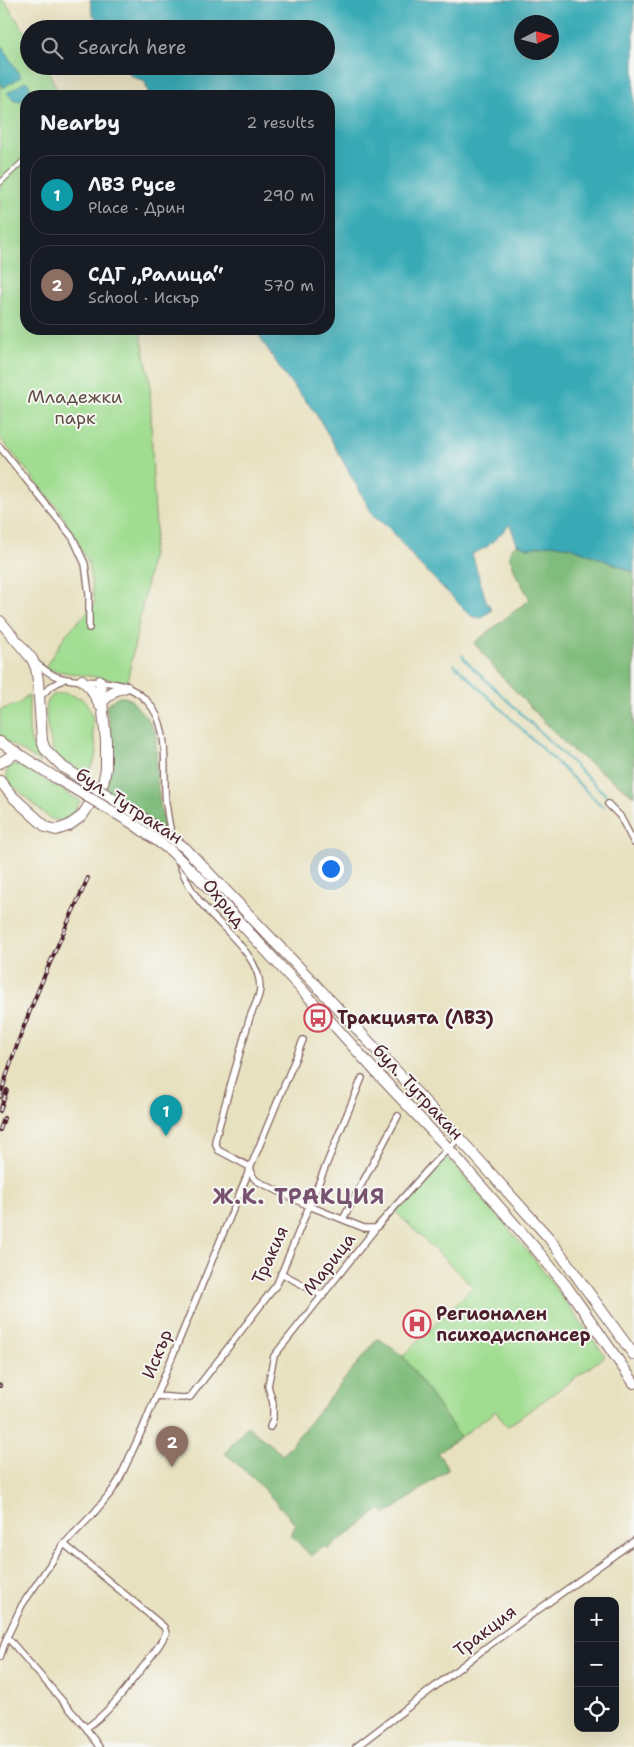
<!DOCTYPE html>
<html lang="en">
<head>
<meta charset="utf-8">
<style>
  :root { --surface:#171b24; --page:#242831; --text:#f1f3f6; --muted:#9ea1a6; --line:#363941; --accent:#0f766e }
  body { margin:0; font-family:"Shantell Sans",sans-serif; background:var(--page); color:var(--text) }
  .controls { position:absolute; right:15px; bottom:15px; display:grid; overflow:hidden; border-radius:10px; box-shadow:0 5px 20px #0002 }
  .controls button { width:45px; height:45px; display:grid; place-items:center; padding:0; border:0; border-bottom:1px solid var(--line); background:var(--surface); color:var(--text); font:25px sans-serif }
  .compass { position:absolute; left:514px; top:15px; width:45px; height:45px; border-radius:50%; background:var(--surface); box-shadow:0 5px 20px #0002; rotate:84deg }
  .you { position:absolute; left:330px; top:868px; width:18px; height:18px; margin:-12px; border:4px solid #fff; border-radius:50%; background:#1a73e8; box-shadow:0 0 0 8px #1a73e833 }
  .badge { display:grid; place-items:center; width:32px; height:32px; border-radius:50%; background:var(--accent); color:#fff; font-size:16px; font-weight:700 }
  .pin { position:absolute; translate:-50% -41px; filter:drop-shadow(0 1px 2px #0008) }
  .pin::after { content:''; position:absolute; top:26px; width:18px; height:15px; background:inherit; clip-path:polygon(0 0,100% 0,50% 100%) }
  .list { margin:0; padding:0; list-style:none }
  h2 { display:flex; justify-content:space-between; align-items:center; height:65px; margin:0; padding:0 20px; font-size:21px }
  h2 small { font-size:16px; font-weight:400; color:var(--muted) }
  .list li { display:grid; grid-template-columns:32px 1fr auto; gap:15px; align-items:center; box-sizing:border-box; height:80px; margin:0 10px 10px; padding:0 10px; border:1px solid var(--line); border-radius:20px }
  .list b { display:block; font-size:19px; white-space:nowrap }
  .list p { margin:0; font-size:16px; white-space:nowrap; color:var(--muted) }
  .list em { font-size:16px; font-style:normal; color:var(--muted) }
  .icon { flex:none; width:28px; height:28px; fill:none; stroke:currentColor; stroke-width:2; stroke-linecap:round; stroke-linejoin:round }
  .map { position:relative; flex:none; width:634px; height:1747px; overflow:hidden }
  .search { position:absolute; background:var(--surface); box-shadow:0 5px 20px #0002; left:20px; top:20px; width:315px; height:55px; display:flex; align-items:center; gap:12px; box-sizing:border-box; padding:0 18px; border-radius:28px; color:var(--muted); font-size:19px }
  .panel { position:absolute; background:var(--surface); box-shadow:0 5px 20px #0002; left:20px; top:90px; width:315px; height:245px; border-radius:20px }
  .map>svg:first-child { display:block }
  .green { fill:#a0dd91; stroke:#757e5e }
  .forest { fill:#80bc7b; stroke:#656e53 }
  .water { fill:#39aab6; stroke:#426470; fill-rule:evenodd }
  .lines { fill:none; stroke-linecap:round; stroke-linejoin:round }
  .stream { stroke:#39aab6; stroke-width:2 }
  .pedestrian-casing { stroke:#81635f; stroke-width:6 }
  .minor-casing { stroke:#81635f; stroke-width:8 }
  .primary-casing { stroke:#81635f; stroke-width:12 }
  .pedestrian { stroke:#fff; stroke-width:4.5 }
  .minor { stroke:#fff; stroke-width:5.5 }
  .primary { stroke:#fff; stroke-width:10 }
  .rail-casing { stroke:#4a1f2b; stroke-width:4 }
  .rail { stroke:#f6f6f2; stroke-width:2; stroke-dasharray:5.5; stroke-linecap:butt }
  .primary-bridge-casing { stroke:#81635f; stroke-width:12; stroke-linecap:butt }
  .primary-bridge { stroke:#fff; stroke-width:10 }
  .labels { text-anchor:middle; stroke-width:4; stroke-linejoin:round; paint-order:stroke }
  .park-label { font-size:18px; fill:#604e44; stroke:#f6f6f2 }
  .street-label { font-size:18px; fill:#4a1f2b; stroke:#f6f6f2 }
  .poi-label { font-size:18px; font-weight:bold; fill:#4a1f2b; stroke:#f6f6f2; text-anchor:start }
  .district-label { font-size:22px; font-weight:bold; letter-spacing:1px; fill:#78536f; stroke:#f6f6f2 }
</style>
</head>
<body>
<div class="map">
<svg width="634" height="1747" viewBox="0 0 634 1747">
  <rect width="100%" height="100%" fill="#f6f6f2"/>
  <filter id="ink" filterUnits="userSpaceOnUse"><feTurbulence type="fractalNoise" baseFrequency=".02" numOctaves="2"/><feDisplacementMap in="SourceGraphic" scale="10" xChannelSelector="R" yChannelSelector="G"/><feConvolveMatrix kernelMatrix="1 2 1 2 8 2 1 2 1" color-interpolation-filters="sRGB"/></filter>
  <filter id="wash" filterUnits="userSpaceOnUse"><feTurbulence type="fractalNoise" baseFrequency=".0096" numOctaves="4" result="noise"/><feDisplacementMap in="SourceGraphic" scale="20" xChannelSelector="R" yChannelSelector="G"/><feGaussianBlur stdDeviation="1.12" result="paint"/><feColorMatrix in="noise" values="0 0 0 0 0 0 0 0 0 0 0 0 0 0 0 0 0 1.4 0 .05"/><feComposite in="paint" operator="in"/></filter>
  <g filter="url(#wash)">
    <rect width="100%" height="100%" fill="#e8e1c0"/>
    <!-- green -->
    <path class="green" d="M 0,0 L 4,0 L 29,38 L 29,66 L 46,66 L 60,96 L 26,96 L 26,329 L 140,329 L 150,381 L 153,480 L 156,530 L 145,593 L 127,682 L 44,669 L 66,634 L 95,604 L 88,562 L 58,508 L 0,438 Z
      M 64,693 L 81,698 L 87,704 L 92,716 L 93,734 L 97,751 L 96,757 L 88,775 L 65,763 L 53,751 L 47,726 L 46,711 L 48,701 L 53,695 Z
      M 26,696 L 29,696 C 29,720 26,743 41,763 L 0,737 L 0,710 L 20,703 Z
      M 13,765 L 21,766 L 80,801 L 69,820 L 60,821 L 49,818 L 9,782 L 6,775 L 8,768 Z
      M 447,1157 L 535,1260 L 605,1356 L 507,1427 L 496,1411 L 460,1437 L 403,1356 L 473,1287 L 396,1212 L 429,1173 Z"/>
    <!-- forest -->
    <path class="forest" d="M 517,544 L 529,548 L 551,544 L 571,547 L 634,572 L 634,796 L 569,748 L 502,677 L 474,643 L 530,599 L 517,577 L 509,555 L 511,549 Z
      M 117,697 L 124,697 L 130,699 L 147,718 L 156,733 L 157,781 L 164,831 L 105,789 C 116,760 113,739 106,708 L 110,702 Z
      M 378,1338 L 403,1356 L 460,1437 L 438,1453 L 449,1469 L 386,1515 L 381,1509 L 328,1549 L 325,1546 L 311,1556 L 291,1535 L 296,1524 L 256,1481 L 225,1453 L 247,1426 L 283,1455 Z"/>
    <!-- water -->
    <path class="water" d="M 90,0 L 634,0 L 634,572 L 571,547 L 551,544 L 529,548 L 517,544 L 510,525 L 487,547 L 472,554 L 486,600 L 492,610 L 481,618 L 471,616 L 418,563 L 389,528 L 374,517 L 329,436 L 314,411 L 285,376 L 256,331 L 256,329 L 329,329 L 329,96 L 149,96 L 145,82 L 131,76 L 126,66 L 326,66 L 326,29 L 103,29 L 92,13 ZM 552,22 L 552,52 L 522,52 L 522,22 Z
      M 2,46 L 21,77 L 3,88 L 0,83 L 0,47 Z
      M 26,81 L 30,85 L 30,96 L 26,96 L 26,100 C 17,103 13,100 7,93 Z"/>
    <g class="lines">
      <!-- stream -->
      <path class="stream" d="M 462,655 L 466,661 L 611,800
        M 454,664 L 603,807"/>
    </g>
  </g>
  <g filter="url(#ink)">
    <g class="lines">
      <!-- pedestrian casing -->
      <g class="pedestrian-casing">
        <path id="pedestrian" d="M 0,183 L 26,158"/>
      </g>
      <!-- minor casing -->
      <g class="minor-casing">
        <path id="minor" d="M 0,447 L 73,538 L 85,564 L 89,594 L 89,628
          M 36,663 C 42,668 49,674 58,677 C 90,687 120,673 147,701 C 172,727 162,770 166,803 C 170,834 177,870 196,896 C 214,924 260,952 260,988 C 260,998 252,1010 249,1020 C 238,1060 226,1100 215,1141 L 218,1150 L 250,1167 L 253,1177 L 257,1181 L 309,1206 L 364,1228 L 376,1228
          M 40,697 L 50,687 L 64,679
          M 608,804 L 620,816 L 634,843
          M 343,1219 L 398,1116
          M 281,1273 L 323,1296
          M 156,1396 L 183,1398 L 190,1397 L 277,1284 L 362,1078
          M 270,1427 L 273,1419 L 273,1403 L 268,1386 L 274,1356 L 376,1228 L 431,1166 L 459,1138
          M 64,1544 L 157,1621 L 164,1627 L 166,1633 C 159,1648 149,1659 139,1672 C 123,1693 108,1713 86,1728
          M 7,1637 L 86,1728 L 99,1747
          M 0,1657 L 7,1637 L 22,1605 L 64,1544 L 94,1513 L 112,1491 L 119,1480 L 142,1430 L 303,1040
          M 356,1747 L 488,1646 L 634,1541"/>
      </g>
      <!-- primary casing -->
      <g class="primary-casing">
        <path id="primary" d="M 0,621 L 32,659 L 36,668 L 38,681 L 42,741 L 45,749 L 63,767
          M 82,680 L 91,689 L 100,706
          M 102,702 L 114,691 L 126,687
          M 0,742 L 56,778
          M 0,763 L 16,753
          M 0,781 L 12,796 L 46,827 L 56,830 L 68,826 L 82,816 L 103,783 L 106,769 L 106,741 L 100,681
          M 315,984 L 459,1138 L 549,1238 L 634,1355
          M 306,994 L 376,1072 L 448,1148 L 536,1249 L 567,1287 L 634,1383"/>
      </g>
      <!-- pedestrian -->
      <use href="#pedestrian" class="pedestrian"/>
      <!-- minor -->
      <use href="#minor" class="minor"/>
      <!-- primary -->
      <use href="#primary" class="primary"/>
      <!-- rail casing -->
      <g class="rail-casing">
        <path id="rail" d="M 0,1097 C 22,1021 56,949 88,878
          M 0,1111 L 7,1090
          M 0,1130 L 4,1118
          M 0,1386 L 0,1385"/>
      </g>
      <!-- rail -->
      <use href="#rail" class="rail"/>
      <!-- primary-bridge casing -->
      <g class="primary-bridge-casing">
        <path id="primary-bridge" d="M 63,767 L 140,816 L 185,848 L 315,984
          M 56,778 L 132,823 L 170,850 L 199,878 L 306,994"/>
      </g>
      <!-- primary-bridge -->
      <use href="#primary-bridge" class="primary-bridge"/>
    </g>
  </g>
  <!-- icons -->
  <defs>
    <g id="bus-ring" transform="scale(1.4375)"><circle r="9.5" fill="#f6f6f2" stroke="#d1495b" stroke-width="1.5"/><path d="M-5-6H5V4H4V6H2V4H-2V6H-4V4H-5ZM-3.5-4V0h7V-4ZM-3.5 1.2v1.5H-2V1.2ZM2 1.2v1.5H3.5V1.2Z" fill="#d1495b"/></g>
    <g id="hospital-ring" transform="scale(1.4375)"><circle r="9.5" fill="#f6f6f2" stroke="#d1495b" stroke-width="1.5"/><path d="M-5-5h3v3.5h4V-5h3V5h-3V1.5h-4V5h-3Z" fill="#d1495b"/></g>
  </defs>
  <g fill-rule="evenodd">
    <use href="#bus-ring" x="318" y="1018"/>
    <use href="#hospital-ring" x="417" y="1324"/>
  </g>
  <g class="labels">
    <!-- park labels -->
    <g class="park-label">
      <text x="75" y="403">Младежки<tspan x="75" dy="21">парк</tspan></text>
    </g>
    <!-- street labels -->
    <g class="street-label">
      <text transform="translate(129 806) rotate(33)" y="6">бул. Тутракан</text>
      <text transform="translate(224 903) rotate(51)" y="6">Охрид</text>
      <text transform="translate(418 1092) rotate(47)" y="6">бул. Тутракан</text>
      <text transform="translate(270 1255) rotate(-65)" y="6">Тракия</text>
      <text transform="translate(329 1264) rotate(-52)" y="6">Марица</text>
      <text transform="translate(157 1354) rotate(-68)" y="6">Искър</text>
      <text transform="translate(485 1631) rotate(-37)" y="6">Тракция</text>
    </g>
    <!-- poi labels -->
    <g class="poi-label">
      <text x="337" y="1024">Тракцията (ЛВЗ)</text>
      <text x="436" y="1320">Регионален<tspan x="436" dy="21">психодиспансер</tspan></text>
    </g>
    <!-- district labels -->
    <g class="district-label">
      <text x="299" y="1204">Ж.К. ТРАКЦИЯ</text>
    </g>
  </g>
</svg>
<div class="controls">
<button>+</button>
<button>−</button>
<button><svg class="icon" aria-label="locate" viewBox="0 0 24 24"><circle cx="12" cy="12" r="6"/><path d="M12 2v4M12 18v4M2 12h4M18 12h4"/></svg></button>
</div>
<svg class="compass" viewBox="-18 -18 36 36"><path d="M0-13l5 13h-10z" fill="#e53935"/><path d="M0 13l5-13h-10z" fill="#9ea1a6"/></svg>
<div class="you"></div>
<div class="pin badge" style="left:166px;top:1136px;background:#0f9aa8">1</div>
<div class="pin badge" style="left:172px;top:1467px;background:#8d6e63">2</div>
<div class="search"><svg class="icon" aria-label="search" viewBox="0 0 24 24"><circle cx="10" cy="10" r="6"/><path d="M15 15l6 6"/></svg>Search here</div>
<section class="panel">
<h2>Nearby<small>2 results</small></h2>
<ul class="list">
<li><span class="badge" style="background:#0f9aa8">1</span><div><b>ЛВЗ Русе</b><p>Place · Дрин</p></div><em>290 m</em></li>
<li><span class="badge" style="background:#8d6e63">2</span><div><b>СДГ „Ралица“</b><p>School · Искър</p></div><em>570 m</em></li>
</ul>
</section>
</div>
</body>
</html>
